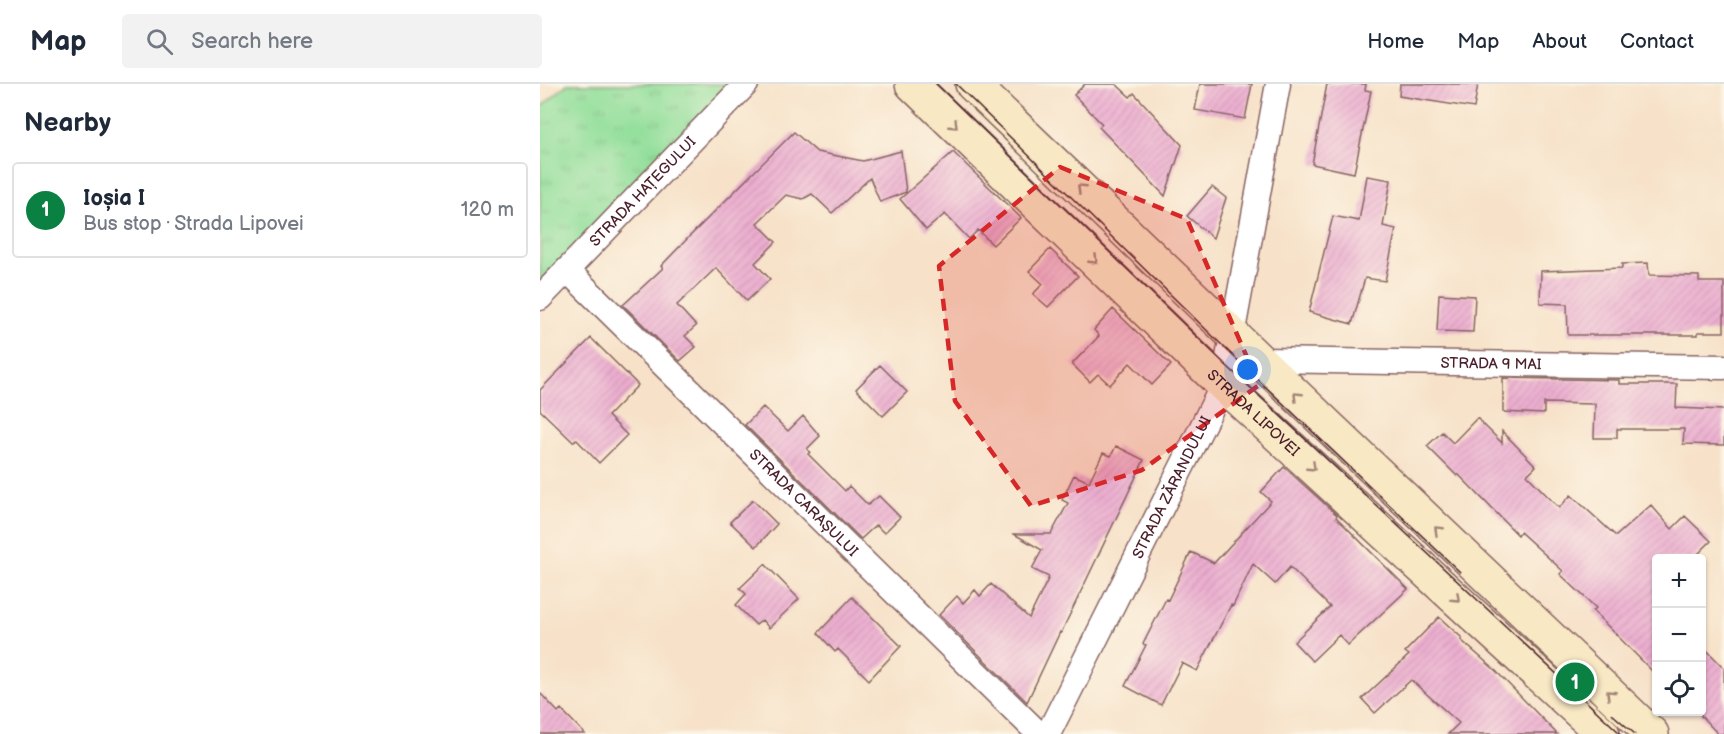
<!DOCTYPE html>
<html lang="en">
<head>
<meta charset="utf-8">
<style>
  :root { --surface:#fff; --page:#f2f2f3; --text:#1f2937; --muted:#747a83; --line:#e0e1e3; --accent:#0b8043 }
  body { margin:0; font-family:"Balsamiq Sans",sans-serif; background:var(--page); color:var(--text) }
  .controls { position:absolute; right:18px; bottom:18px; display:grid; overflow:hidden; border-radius:6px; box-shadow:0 2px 4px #0004 }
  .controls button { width:54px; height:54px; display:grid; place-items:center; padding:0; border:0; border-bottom:2px solid var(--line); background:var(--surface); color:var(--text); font:30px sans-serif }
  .you { position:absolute; left:708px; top:286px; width:21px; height:21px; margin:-15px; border:4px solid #fff; border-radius:50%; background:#1a73e8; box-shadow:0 0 0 9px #1a73e833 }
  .badge { display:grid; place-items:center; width:39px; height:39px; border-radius:50%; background:var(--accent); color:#fff; font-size:20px; font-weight:700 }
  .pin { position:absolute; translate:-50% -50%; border:3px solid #fff; box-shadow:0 2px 6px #0006 }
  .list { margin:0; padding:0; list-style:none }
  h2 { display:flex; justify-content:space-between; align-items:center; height:78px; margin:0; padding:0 24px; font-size:26px }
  h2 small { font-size:20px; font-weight:400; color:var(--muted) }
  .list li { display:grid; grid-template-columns:39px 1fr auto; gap:18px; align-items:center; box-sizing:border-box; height:96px; margin:0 12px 12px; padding:0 12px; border:2px solid var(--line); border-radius:6px }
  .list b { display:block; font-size:22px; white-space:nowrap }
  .list p { margin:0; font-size:20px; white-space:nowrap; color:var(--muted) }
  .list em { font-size:20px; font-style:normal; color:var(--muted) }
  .icon { flex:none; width:33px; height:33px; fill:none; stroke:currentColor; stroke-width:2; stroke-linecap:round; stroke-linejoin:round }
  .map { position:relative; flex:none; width:1184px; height:650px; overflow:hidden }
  header { display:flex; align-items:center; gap:36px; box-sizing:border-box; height:84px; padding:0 30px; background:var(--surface); border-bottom:2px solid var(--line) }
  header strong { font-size:28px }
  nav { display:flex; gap:33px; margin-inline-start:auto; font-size:21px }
  .search { width:420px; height:54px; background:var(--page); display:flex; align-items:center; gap:15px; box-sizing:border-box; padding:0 21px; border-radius:6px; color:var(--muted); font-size:22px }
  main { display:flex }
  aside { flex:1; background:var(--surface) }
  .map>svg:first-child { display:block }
  .park { fill:url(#park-tufts); stroke:#6e7f63; stroke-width:1.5 }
  .building { fill:url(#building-hatch) }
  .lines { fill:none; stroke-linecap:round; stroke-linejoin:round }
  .street-casing { stroke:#876362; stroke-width:27 }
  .secondary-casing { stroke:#876362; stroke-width:36 }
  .street { stroke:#fff; stroke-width:24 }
  .secondary { stroke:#f8e8c3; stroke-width:33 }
  .tram { stroke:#4a1f2b; stroke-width:1.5 }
  .oneway { stroke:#a18477 }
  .marked { fill:#d62828; fill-opacity:0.2; stroke:#d62828; stroke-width:4.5; stroke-dasharray:12 8; stroke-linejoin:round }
  .labels { text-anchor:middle; stroke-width:5; stroke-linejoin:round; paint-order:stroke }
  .street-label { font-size:15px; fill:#4a1f2b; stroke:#fcf5e5 }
</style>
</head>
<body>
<header>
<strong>Map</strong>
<div class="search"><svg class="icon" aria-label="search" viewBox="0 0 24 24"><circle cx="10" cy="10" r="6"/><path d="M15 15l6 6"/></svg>Search here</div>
<nav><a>Home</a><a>Map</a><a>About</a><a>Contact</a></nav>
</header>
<main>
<aside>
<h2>Nearby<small></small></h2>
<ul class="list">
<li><span class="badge">1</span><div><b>Ioșia I</b><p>Bus stop · Strada Lipovei</p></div><em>120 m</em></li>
</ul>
</aside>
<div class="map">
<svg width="1184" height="650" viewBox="0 0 1184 650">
  <defs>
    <pattern id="park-tufts" width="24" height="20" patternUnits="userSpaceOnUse" patternTransform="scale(1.5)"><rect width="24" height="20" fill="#93df9b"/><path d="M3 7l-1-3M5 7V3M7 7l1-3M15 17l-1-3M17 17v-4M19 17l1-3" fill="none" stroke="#80bf86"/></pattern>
    <pattern id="building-hatch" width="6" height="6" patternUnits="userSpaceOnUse" patternTransform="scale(1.5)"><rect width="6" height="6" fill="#ecaed0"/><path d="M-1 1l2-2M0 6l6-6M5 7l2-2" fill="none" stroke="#cc95b3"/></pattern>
  </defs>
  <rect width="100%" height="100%" fill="#fcf5e5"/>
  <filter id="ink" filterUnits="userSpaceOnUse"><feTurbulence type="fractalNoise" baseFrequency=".0167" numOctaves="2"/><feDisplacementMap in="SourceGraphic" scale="12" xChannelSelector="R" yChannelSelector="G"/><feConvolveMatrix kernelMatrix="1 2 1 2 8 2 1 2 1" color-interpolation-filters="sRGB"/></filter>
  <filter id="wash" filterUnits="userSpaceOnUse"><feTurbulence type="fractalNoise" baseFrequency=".008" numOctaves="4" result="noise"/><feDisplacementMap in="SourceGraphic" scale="24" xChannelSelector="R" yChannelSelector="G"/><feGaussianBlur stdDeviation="1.35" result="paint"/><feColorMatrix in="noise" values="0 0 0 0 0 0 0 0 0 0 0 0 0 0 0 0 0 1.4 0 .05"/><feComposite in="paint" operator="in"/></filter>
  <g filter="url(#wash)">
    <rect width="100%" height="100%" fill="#f7e2c9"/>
    <!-- park -->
    <path class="park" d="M 27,0 L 186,0 L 187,19 L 0,213 L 0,24 Z"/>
    <g id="blocks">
      <!-- building -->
      <path class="building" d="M 545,0 L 576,0 L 590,13 L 594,9 L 642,61 L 625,112 L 559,43 L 562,40 L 534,11 Z
        M 660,0 L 712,0 L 705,35 L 655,26 Z
        M 787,0 L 826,0 L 825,6 L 831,7 L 814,89 L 772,80 Z
        M 860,0 L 938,0 L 934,24 L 859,12 Z
        M 254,48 L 277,68 L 323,77 L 361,67 L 366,108 L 340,118 L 330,94 L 292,129 L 272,110 L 263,115 L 246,111 L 217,139 L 236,158 L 215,179 L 230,195 L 207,217 L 176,184 L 137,221 L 156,242 L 145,252 L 156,263 L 140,277 L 83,221 L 123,184 L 121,182 L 148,154 Z
        M 413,68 L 481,134 L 453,161 L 438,146 L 429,155 L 405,130 L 386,146 L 360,115 Z
        M 827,92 L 851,96 L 843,142 L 856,145 L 845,197 L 825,194 L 812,240 L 769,228 L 793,132 L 819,137 Z
        M 672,103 L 686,114 L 673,154 L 647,132 Z
        M 510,165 L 538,192 L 508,223 L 493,210 L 503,200 L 489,187 Z
        M 1108,179 L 1109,191 L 1159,192 L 1159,198 L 1184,198 L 1184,248 L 1158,248 L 1158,251 L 1028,251 L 1027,220 L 1000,219 L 1001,187 L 1082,184 L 1082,180 Z
        M 899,210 L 935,212 L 933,248 L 897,247 Z
        M 573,225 L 631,281 L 612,301 L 590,279 L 570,301 L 558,290 L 550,298 L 532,280 L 559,252 L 554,246 Z
        M 51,254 L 98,301 L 68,332 L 87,351 L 59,379 L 36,355 L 33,358 L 0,326 L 0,306 Z
        M 340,281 L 367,308 L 343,332 L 316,305 Z
        M 963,294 L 1079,296 L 1079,300 L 1137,300 L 1136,324 L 1184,326 L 1184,361 L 1143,360 L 1144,345 L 1077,345 L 1077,354 L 1054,354 L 1055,320 L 1004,319 L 1004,330 L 963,328 Z
        M 223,323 L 248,347 L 263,332 L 280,352 L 267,365 L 270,368 L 268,370 L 305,407 L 309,402 L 328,421 L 339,412 L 360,433 L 344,449 L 336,441 L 321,455 L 205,341 Z
        M 937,334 L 962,359 L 962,347 L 996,382 L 987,391 L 1019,424 L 1031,411 L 1076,452 L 1111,421 L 1132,445 L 1145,432 L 1171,457 L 1154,474 L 1116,474 L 1116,591 L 1053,527 L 1056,524 L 1020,490 L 1023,487 L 980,448 L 978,451 L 918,390 L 917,392 L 887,362 L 902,348 L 913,359 Z
        M 576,362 L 604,376 L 521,549 L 520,548 L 487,618 L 399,531 L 417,512 L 423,519 L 435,506 L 440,512 L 451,500 L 489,534 L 509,493 L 492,485 L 502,466 L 474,450 L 511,450 L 528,419 L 522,416 L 534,391 L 549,398 L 563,369 L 571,372 Z
        M 744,383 L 797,431 L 796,433 L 868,505 L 808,561 L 799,551 L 772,577 L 754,558 L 790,523 L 750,483 L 735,500 L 713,480 L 693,522 L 691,521 L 657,587 L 642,579 L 621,621 L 585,602 L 606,561 L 603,560 L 626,515 L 628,516 L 651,468 L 674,479 L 731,417 L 721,408 Z
        M 213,416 L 237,440 L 216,463 L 190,438 Z
        M 225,480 L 259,515 L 229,544 L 222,536 L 216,541 L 196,521 L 206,510 L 200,504 Z
        M 312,513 L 361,562 L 329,596 L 298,565 L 295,568 L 278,549 Z
        M 899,533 L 922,554 L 921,556 L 954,585 L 1017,650 L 908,650 L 919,639 L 871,596 L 835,629 L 822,615 L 869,571 L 865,568 Z
        M 1161,560 L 1184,584 L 1184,650 L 1178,650 L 1161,632 Z
        M 0,609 L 18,628 L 21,625 L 45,650 L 0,650 Z"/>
    </g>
  </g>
  <g filter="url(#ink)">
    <use href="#blocks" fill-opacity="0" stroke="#876362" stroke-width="1.5"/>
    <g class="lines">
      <!-- street casing -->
      <g class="street-casing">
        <g id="street">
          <path id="s1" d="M 27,186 L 499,650"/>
          <path id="s2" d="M 0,214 L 206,0"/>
          <path id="s3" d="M 719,276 L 1184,283"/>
          <path id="s4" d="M 508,650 L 683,301 L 738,0"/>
        </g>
      </g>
      <!-- secondary casing -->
      <g class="secondary-casing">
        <g id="secondary">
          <path id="s5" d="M 372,0 L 683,301 L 1063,650"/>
          <path d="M 432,0 L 719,276 L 1112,650"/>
        </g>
      </g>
      <!-- street -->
      <use href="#street" class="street"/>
      <!-- secondary -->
      <use href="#secondary" class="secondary"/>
      <!-- tram -->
      <path class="tram" d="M 396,0 L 687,282 L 1081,650
        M 416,0 L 689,268 L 920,488
        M 1072,630 L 1095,650"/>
    </g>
    <!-- one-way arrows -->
    <defs><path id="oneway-chevron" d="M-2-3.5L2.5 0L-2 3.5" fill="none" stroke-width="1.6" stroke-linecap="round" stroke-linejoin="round" transform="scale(1.5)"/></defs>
    <g class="oneway">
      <use href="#oneway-chevron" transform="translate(414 41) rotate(44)"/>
      <use href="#oneway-chevron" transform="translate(541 104) rotate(-136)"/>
      <use href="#oneway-chevron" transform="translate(554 176) rotate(44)"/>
      <use href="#oneway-chevron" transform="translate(757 312) rotate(-136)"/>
      <use href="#oneway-chevron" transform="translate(772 383) rotate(43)"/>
      <use href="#oneway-chevron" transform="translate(898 446) rotate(-136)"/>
      <use href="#oneway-chevron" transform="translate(916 514) rotate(43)"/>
      <use href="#oneway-chevron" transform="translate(1070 610) rotate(-136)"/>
    </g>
  </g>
  <!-- marked area -->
  <path class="marked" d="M 520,83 L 647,135 L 719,301 L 602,386 L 491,422 L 415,317 L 399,182 Z"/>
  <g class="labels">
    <!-- street labels -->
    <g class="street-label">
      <text dy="5" stroke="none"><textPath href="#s2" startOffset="148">STRADA HAȚEGULUI</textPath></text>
      <text dy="5" stroke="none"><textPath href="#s3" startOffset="232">STRADA 9 MAI</textPath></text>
      <text dy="5" stroke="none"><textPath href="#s5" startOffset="474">STRADA LIPOVEI</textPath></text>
      <text dy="5" stroke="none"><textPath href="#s4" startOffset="276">STRADA ZĂRANDULUI</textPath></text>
      <text dy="5" stroke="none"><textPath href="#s1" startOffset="332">STRADA CARAȘULUI</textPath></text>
    </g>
  </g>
</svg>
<div class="controls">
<button>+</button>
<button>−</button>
<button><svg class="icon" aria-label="locate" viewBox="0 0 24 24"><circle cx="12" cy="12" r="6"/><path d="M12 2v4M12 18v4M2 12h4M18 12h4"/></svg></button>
</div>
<div class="you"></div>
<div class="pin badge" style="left:1035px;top:598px">1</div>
</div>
</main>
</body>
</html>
